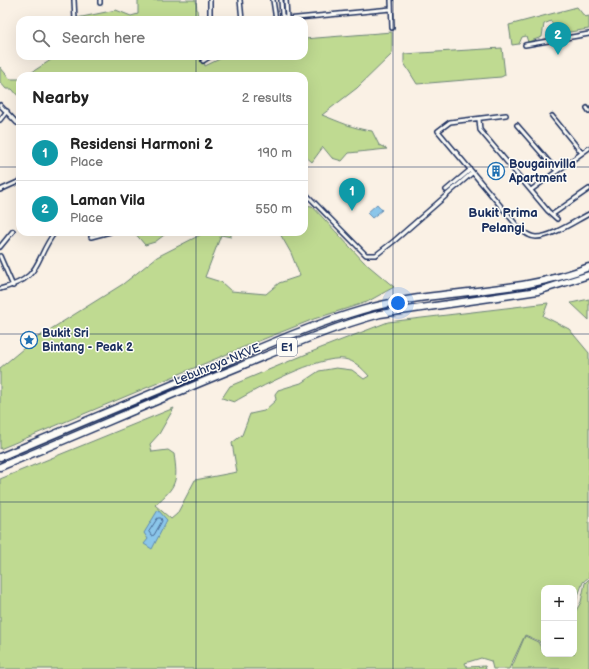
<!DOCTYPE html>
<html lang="en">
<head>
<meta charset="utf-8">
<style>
  :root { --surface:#fff; --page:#f6f6f6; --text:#222; --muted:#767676; --line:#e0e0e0; --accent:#1f6fb2 }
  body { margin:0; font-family:"Balsamiq Sans",sans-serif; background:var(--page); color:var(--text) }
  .controls { position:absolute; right:12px; bottom:12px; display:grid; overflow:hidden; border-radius:8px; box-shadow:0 4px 16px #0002 }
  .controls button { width:36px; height:36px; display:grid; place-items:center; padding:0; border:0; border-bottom:1px solid var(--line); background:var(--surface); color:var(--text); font:20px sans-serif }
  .you { position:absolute; left:398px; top:303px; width:14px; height:14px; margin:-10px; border:3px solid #fff; border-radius:50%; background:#1a73e8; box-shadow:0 0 0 6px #1a73e833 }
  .badge { display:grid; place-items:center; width:26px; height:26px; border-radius:50%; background:var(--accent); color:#fff; font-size:13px; font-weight:700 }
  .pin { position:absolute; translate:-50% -33px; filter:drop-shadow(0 1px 2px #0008) }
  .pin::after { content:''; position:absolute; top:21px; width:14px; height:12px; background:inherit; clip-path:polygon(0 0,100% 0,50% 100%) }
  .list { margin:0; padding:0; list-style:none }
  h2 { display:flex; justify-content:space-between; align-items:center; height:52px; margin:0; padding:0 16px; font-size:17px }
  h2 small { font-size:13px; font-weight:400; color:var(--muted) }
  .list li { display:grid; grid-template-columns:26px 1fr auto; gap:12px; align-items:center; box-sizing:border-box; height:56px; padding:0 16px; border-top:1px solid var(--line) }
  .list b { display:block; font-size:15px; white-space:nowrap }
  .list p { margin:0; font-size:13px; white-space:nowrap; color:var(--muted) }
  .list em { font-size:13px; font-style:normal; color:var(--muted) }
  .icon { flex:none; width:22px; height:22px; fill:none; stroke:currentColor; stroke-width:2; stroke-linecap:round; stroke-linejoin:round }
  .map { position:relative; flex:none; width:589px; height:669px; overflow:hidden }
  .search { position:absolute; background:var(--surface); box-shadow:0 4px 16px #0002; left:16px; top:16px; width:292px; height:44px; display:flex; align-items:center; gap:10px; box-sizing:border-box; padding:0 14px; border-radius:12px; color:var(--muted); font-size:15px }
  .panel { position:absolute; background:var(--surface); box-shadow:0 4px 16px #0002; left:16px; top:72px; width:292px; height:164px; border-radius:12px }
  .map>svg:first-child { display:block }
  .green { fill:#bfda91; stroke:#6d8478 }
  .water { fill:#8bc6ea; stroke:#5e8ab2 }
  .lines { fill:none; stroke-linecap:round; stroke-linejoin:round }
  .shore { stroke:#486b96; stroke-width:1 }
  .minor-casing { stroke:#1b2f5e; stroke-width:6 }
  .motorway-casing { stroke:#1b2f5e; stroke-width:9 }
  .minor { stroke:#fdfcf7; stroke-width:3 }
  .motorway { stroke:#fdfcf7; stroke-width:6 }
  .grid { fill:none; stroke:#1b2f5e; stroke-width:1; stroke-opacity:0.55 }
  .labels { text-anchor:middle; stroke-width:3; stroke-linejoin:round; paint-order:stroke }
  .shield { fill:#fdfcf7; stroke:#5f6c8c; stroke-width:1 }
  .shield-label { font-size:11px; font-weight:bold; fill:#1b2f5e }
  .poi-label { font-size:12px; font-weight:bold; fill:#1b2f5e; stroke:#fdfcf7; text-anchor:start }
  .street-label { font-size:12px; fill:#1b2f5e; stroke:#fdfcf7 }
  .neighbourhood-label { font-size:13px; font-weight:bold; fill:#1b2f5e; stroke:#fdfcf7 }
</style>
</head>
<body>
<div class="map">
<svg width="589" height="669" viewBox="0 0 589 669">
  <rect width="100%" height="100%" fill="#faf1e5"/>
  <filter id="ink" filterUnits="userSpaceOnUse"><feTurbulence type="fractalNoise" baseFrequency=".025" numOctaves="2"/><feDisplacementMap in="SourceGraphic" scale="8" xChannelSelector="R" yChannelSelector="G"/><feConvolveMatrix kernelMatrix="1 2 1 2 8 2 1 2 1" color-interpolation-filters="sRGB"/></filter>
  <g filter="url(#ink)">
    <!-- green -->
    <path class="green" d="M 138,0 L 196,0 L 198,20 L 77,20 L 77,18 L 116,10 L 131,16 L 138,14 Z
      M 577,7 L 585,17 L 589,16 L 589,29 L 557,34 L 551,21 L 544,24 L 542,37 L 528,42 L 526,36 L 522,37 L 519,44 L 512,45 L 509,25 Z
      M 392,32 L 392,54 L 357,88 L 322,115 C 338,121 354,129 372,131 L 379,145 L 387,149 L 349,153 L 342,161 L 332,158 L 323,147 L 312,162 L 304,155 L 304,76 L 26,76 L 57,56 L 203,56 L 205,66 L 226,56 L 304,56 L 304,39 Z
      M 502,48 L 505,75 L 501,77 L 417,84 L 404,63 L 404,54 Z
      M 0,67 L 10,79 L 20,79 L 20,98 L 12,89 L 6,89 L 0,82 Z
      M 304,205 L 312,206 L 364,262 L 394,287 L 367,302 L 314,319 L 244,347 L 0,449 L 0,368 L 35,339 L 123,284 L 157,257 L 206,232 L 231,232 L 231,237 L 221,235 L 205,277 L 221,282 L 231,291 L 266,294 L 279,283 L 300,276 L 291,253 L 279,232 L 304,232 Z
      M 134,232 L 168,232 L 155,242 L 145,245 Z
      M 589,299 L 589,320 L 571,303 Z
      M 548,303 L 543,316 L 569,329 L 589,353 L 589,577 L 583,582 L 574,607 L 574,588 L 544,588 L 544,650 L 539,641 L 525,635 L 509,669 L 493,669 L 491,661 L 481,658 L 465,663 L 467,667 L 485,666 L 486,669 L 0,669 L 0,479 L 174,408 L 159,434 L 150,444 L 152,452 L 168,450 L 174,454 C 178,481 177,486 155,505 L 171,519 L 177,514 L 195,480 L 237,472 L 232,443 L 242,435 L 250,414 L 264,411 L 276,400 L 275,394 L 278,390 L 301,383 L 319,371 L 336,368 L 352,370 L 364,379 L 369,376 C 362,368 355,361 344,359 C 320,355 256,389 234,402 L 222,398 L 230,386 L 321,348 L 388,322 Z
      M 589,579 L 589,669 L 511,669 L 525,636 L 538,642 L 544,654 L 574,654 L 574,614 L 581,602 L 585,583 Z"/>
    <!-- water -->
    <path class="water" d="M 377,204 L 382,210 L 372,218 L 367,213 Z
      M 158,510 L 167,520 L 152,549 L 144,544 L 148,539 L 144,533 Z"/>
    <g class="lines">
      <!-- shore -->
      <path class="shore" d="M 158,518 L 161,518 L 162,521 L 154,535 L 152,536 L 149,532 Z"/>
      <!-- minor casing -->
      <g class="minor-casing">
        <path id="minor" d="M 74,0 L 75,20
          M 100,0 L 100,3
          M 210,0 L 210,20
          M 240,0 L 242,20
          M 273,0 L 276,20
          M 281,0 L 282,15 L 287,19
          M 286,0 L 287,19
          M 391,0 L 392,28
          M 287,19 L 391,9
          M 525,45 L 589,34
          M 203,61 L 211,56
          M 0,105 L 17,123
          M 587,108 L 589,111
          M 506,115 L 450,122 L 438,131 L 519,228 C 524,232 529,237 536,237 C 552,237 575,221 589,214
          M 552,116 L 582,153
          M 479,119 L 480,130 L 548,211 L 557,219
          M 0,120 L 7,111
          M 517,125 L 557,171
          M 0,190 L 20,181
          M 446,190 L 470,170
          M 531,190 L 589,148
          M 308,196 L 366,255 L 376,255 L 394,241 L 472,173
          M 553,214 L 589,189
          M 91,237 L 110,232
          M 0,247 L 13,231
          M 0,256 L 13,286
          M 0,289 C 44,277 33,261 55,232"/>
      </g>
      <!-- motorway casing -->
      <g class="motorway-casing">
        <path id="motorway" d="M 0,457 C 77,425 153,392 231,360 C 274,342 317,323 362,310 C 436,288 517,296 589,267
          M 0,467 C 80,434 160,399 241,366 C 287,347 332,327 380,314 L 538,291 L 589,275"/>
      </g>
      <!-- minor -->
      <use href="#minor" class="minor"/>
      <!-- motorway -->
      <use href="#motorway" class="motorway"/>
    </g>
  </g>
  <!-- grid -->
  <path class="grid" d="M 196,0 L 196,20M 393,0 L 393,669M 196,56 L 196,76M 0,167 L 20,167M 304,167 L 589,167M 196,232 L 196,669M 0,334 L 589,334M 0,502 L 589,502"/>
  <!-- icons -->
  <defs>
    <g id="building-ring" transform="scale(0.9)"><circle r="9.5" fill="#fdfcf7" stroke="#1f6fb2" stroke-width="1.5"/><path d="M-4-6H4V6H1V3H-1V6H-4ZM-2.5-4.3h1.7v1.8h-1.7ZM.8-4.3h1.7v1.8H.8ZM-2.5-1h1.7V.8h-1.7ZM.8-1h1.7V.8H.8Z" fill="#1f6fb2"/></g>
    <g id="sight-ring" transform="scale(0.9)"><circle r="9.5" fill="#fdfcf7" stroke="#1f6fb2" stroke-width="1.5"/><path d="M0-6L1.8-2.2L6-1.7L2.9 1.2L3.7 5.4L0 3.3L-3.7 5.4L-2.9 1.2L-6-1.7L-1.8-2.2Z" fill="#1f6fb2"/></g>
  </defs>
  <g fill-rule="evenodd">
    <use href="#building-ring" x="496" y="171"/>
    <use href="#sight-ring" x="29" y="340"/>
  </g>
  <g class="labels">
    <!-- shield labels -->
    <rect class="shield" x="277" y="338" width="20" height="18" rx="3"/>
    <g class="shield-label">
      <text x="287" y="351">E1</text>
    </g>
    <!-- poi labels -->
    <g class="poi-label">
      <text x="509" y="168">Bougainvilla<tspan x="509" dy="14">Apartment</tspan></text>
      <text x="42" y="337">Bukit Sri<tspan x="42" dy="14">Bintang - Peak 2</tspan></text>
    </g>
    <!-- street labels -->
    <g class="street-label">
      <text transform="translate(217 364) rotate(-22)" y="4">Lebuhraya NKVE</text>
    </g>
    <!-- neighbourhood labels -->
    <g class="neighbourhood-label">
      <text x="503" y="217">Bukit Prima<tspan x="503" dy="15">Pelangi</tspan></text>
    </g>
  </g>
</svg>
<div class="controls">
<button>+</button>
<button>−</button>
</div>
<div class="you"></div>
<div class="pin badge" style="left:352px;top:211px;background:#0f9aa8">1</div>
<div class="pin badge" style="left:558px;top:55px;background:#0f9aa8">2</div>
<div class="search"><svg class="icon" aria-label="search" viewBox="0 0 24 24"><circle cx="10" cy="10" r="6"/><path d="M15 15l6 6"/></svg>Search here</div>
<section class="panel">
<h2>Nearby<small>2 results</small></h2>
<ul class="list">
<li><span class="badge" style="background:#0f9aa8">1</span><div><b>Residensi Harmoni 2</b><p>Place</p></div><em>190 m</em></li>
<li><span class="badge" style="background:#0f9aa8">2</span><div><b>Laman Vila</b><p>Place</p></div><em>550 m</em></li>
</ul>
</section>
</div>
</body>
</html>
